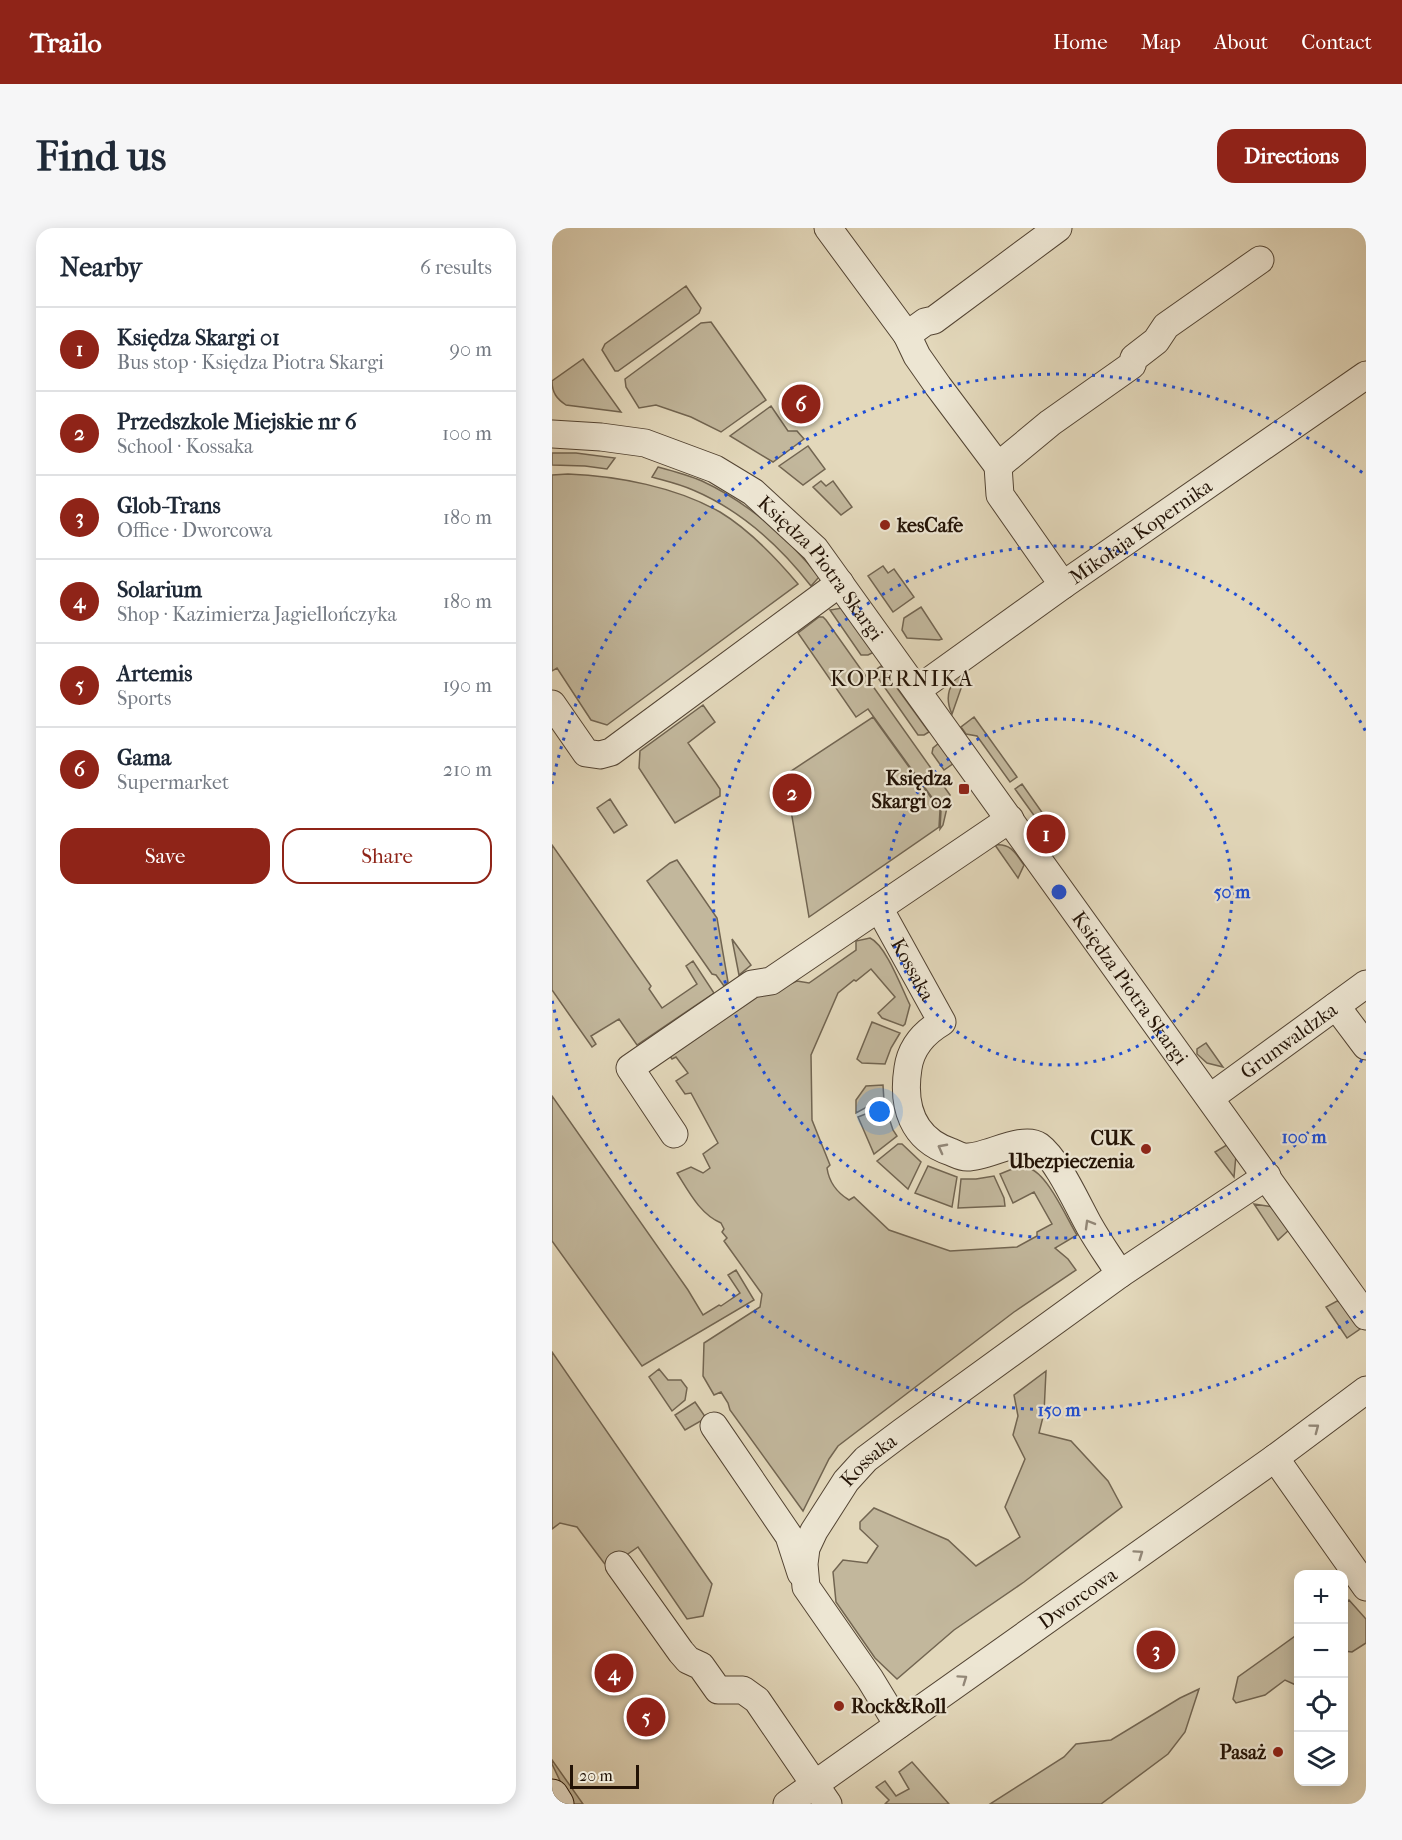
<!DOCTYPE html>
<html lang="en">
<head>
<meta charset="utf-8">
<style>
  :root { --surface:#fff; --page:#f6f6f7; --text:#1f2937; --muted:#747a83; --line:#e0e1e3; --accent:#8f2418 }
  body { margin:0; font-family:"IM FELL French Canon",serif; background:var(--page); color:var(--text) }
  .controls { position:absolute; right:18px; bottom:18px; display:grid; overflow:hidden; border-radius:12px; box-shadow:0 3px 15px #0003 }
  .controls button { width:54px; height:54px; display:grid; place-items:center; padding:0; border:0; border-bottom:2px solid var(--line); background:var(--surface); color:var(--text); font:30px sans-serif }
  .scale { position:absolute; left:18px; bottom:15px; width:69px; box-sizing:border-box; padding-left:6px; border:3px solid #231306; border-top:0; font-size:16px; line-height:21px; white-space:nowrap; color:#231306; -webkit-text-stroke:4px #ede6d3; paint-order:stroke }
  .you { position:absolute; left:328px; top:884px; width:21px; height:21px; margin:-15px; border:4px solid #fff; border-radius:50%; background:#1a73e8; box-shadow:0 0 0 9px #1a73e833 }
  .badge { display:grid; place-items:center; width:39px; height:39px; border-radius:50%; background:var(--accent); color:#fff; font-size:20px; font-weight:700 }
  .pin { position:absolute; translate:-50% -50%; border:3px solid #fff; box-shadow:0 2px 6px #0006 }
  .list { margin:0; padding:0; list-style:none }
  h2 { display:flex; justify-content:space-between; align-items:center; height:78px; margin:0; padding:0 24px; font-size:26px }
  h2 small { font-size:20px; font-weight:400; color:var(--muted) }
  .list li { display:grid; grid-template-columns:39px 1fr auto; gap:18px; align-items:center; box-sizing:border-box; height:84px; padding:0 24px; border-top:2px solid var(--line) }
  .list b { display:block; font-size:22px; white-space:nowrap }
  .list p { margin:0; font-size:20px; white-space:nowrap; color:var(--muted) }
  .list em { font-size:20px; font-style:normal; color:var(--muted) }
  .actions { display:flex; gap:12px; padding:18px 24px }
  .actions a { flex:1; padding:14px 0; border:2px solid var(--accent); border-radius:18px; text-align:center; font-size:21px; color:var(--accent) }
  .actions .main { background:var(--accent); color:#fff }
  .icon { flex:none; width:33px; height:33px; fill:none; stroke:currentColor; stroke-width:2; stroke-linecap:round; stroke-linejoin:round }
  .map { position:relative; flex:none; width:814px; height:1576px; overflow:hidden; border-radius:18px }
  header { display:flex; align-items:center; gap:36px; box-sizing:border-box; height:84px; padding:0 30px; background:var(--accent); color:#fff }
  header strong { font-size:28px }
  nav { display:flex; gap:33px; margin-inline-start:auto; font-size:21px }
  .intro { display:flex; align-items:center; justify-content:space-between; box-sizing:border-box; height:144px; padding:0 36px }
  h1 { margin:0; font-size:42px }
  .button { padding:15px 27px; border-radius:18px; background:var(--accent); color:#fff; font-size:21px; font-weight:700 }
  main { display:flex; gap:36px; padding:0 36px }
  aside { flex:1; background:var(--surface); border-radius:18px; box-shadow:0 3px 15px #0003 }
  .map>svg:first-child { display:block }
  .green { fill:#c2b79c; stroke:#726551; stroke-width:1.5 }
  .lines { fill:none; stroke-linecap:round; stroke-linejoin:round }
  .minor-casing { stroke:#534433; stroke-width:29 }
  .secondary-casing { stroke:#231306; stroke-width:35 }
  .minor { stroke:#ede6d3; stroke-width:27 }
  .secondary { stroke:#ede6d3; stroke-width:33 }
  .oneway { stroke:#928777 }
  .ring { fill:none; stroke:#1d4ed8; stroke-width:3; stroke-dasharray:3 6 }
  .poi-dot { fill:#8f2418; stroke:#ede6d3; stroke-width:2 }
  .labels { text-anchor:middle; stroke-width:4.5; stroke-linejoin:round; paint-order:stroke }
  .poi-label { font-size:20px; font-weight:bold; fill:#231306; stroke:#ede6d3; text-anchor:end }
  .street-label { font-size:20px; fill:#231306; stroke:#ede6d3 }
  .quarter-label { font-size:22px; letter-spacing:1.5px; fill:#231306; stroke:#ede6d3 }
  .centre { fill:#1d4ed8; stroke:#ede6d3; stroke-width:3 }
  .ring-label { font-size:18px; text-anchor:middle; font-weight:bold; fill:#1d4ed8; stroke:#ede6d3; stroke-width:4.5; stroke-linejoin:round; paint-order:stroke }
</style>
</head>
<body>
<header>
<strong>Trailo</strong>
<nav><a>Home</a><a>Map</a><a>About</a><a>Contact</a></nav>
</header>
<div class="intro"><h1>Find us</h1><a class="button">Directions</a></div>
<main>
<aside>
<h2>Nearby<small>6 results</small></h2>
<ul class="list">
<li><span class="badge">1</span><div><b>Księdza Skargi 01</b><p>Bus stop · Księdza Piotra Skargi</p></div><em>90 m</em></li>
<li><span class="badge">2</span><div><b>Przedszkole Miejskie nr 6</b><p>School · Kossaka</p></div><em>100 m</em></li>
<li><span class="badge">3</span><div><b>Glob-Trans</b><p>Office · Dworcowa</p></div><em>180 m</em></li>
<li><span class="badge">4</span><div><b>Solarium</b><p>Shop · Kazimierza Jagiellończyka</p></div><em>180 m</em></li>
<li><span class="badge">5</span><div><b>Artemis</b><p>Sports</p></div><em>190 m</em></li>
<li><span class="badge">6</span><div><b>Gama</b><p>Supermarket</p></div><em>210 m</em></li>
</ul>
<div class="actions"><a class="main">Save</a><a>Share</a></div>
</aside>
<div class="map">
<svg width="814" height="1576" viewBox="0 0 814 1576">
  <rect width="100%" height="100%" fill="#e3d8bb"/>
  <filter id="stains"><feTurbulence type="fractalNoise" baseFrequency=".00333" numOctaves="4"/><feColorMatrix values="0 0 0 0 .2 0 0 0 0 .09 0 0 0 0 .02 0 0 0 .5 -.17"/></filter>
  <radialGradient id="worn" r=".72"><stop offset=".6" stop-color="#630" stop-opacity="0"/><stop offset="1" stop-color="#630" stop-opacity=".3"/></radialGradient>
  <!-- green -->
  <path class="green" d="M 134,58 L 149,80 L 147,85 L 66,143 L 63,143 L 50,122 L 53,116 Z
    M 159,94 L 214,172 L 169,204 L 139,189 L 104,177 L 87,180 L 74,159 L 73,151 L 149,95 Z
    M 31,131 L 69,184 L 14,177 C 5,171 0,165 0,153 Z
    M 219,178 L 236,203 L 245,203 L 252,211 L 221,234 L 178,208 Z
    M 256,218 L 273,241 L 251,257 L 227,238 Z
    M 0,225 L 24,225 L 63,230 L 55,241 L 33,238 L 0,237 Z
    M 106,239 C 121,243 136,247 150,253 C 195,274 236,309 267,349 L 259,358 C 228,318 188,282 141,262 C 128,256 114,253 100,249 Z
    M 16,246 C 66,248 124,259 168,284 C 196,301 225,331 246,356 L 55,497 L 39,492 L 5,440 L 0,443 L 0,247 Z
    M 269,253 L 274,258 L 281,253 L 300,279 L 289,287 L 261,259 Z
    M 331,338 L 336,345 L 342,341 L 362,369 L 341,384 L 316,348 Z
    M 369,379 L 390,411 L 387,412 L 355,410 L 350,402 L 352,390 Z
    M 290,380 L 322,424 L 316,427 L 309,427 L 278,382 Z
    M 267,389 L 271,389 L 274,392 L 398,567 L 391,597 L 388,601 L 389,582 L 316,481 L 304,489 L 246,405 Z
    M 329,438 L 377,504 L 372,507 L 366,507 L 324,447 L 325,441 Z
    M 412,444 L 413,449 L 400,486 C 392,469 397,454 412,444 Z
    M 151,477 L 163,494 L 136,515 L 164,555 L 168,561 L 168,568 L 123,595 L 87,540 L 88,523 Z
    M 321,489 L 388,582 L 387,599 L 257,689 L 233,547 Z
    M 422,489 L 465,549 L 458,554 L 425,508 L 414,506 L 409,499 Z
    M 387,515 L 402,535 L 392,542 L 380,525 L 381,520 Z
    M 470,556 L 501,600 L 494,604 L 463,561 Z
    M 58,571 L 75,597 L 62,605 L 45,580 Z
    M 0,617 L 99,758 L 97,761 L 110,780 L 145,756 L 134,738 L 141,733 L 162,765 L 85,817 L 67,791 L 39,808 L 44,816 L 40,819 L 0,762 Z
    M 443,617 C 459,615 464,626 472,637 L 466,650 Z
    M 125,632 L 165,690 L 176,754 L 172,758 L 164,747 L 160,746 L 95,653 L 118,635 Z
    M 318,710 C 334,717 350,761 358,777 L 353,796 L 351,798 L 330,790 L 326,785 L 343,769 L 319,741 L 304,753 L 302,752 L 286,765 L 259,827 L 260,892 L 278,937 L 275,940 C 277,954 284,964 297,972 L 302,969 L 337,1002 L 398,1023 L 465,1019 L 485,1008 L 485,1004 L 500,996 L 482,964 L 461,975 L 448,946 C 457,942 466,938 476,940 C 495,944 515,991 525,1007 L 503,1020 L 516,1031 L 524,1042 L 462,1084 L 286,1218 L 277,1231 L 251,1283 L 178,1182 L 176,1175 L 169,1164 L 162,1167 L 151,1148 L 152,1115 L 208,1079 L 210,1066 L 172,1013 L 175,1010 L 170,1004 L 172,1001 L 169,995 C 148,986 137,964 125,945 L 139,939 L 151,945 L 158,940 L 151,926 L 166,915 L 139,865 L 133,866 L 124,853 L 136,845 L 124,829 L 120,831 L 117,827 L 205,765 L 229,760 L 245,753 L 257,755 L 304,722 L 304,713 Z
    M 180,711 L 199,737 L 187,747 Z
    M 320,794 L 348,805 L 339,820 L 333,836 L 310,835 L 305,831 Z
    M 654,815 L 671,839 L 655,835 L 645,826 L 645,821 Z
    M 331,857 L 332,873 L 324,874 L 304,885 L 304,872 L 314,858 Z
    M 0,868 L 136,1062 L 151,1087 L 167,1077 L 169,1078 L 188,1065 L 176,1047 L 184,1042 L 202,1072 L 90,1138 L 0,1013 Z
    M 326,881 L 334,881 L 341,902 L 345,908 L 322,926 L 306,889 Z
    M 678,915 L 684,927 L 682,949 L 663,924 Z
    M 346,916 L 350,916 L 369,934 L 356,961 L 325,933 Z
    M 376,938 L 405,949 L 400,979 L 363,965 Z
    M 442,948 L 452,970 L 453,978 L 406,980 L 409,951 L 424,951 Z
    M 702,976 L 721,979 L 737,1002 L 726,1012 Z
    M 785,1073 L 790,1075 L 808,1101 L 795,1110 L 774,1079 Z
    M 0,1124 L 160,1356 L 151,1388 L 135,1391 L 86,1319 L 57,1339 L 52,1335 L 25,1299 L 8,1295 L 0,1301 Z
    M 107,1141 L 116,1152 L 129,1152 L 135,1160 L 133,1172 L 120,1183 L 97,1149 Z
    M 494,1143 L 492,1185 L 487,1205 L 519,1213 L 556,1253 L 570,1279 L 472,1354 L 402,1402 L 345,1451 L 323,1430 L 284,1374 L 281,1344 L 291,1332 L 315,1335 L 326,1318 L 308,1301 L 308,1294 L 322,1280 L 396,1312 L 424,1338 L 468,1309 L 453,1279 L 473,1231 L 461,1207 L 466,1188 L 462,1167 Z
    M 143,1174 L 154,1190 L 133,1202 L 123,1187 Z
    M 797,1372 L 814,1391 L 814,1415 L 800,1424 L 792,1423 L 792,1375 Z
    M 746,1406 L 746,1458 L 733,1452 L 713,1467 L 684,1475 L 681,1471 L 686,1449 Z
    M 647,1461 L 633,1504 L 616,1526 L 549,1576 L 438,1576 L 512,1529 L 524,1516 L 559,1512 L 628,1470 Z
    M 0,1532 L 31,1576 L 19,1576 L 0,1536 Z
    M 360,1534 L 397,1576 L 333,1576 L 337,1572 L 324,1559 L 333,1553 L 344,1568 L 357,1561 L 347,1544 Z"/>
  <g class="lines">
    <!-- minor casing -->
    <g class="minor-casing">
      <g id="minor">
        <path d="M 276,0 L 355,107"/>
        <path d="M 506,0 L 382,92 L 373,94 L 355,107 L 365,128 L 386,158 L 446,238 L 498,195 L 580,137 L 582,130 L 604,113 L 614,98 L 708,32"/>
        <path id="s1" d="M 0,206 L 49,209 L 93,215 L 163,241 L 201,264 L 263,321 L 814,1088"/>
        <path d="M 446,238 L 448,267 L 511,357"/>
        <path id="s2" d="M 365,462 L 511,357 L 814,147"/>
        <path d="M 0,476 L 34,525 L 48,527 L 59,524 L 288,355"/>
        <path id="s3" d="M 327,680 L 390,794 C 373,804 359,819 356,840 C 350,878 360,911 399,924 C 404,926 411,930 416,929 C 435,929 471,907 487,918 C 506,932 526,978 538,999 C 547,1015 558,1030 568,1046"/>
        <path d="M 784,778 L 814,818"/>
        <path id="s4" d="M 659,869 L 814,756"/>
        <path d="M 122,906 L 78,840 L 200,756 L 219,753 L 458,591"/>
        <path d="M 162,1198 L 237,1308 L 249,1345"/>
        <path d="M 723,1230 L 814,1359"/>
        <path d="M 67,1337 L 129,1424 L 136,1432 L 149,1438 L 166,1462 L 191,1462 L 205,1472 L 276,1576"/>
        <path id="s5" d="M 346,1497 L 318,1451 L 254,1359 L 252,1336 L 254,1320 L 262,1303 L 294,1253 L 314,1231 L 350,1204 L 568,1046 L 715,948"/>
        <path id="s6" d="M 235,1576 L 723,1230 L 814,1162"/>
      </g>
    </g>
    <!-- secondary casing -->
    <g class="secondary-casing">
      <path id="secondary" d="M 0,1568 L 5,1576"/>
    </g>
    <!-- minor -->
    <use href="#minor" class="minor"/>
    <!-- secondary -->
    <use href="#secondary" class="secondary"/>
  </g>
  <!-- one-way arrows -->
  <defs><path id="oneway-chevron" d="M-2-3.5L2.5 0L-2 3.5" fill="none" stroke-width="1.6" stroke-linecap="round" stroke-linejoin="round" transform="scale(1.5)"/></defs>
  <g class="oneway">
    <use href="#oneway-chevron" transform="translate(390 920) rotate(-152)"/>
    <use href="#oneway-chevron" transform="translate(537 996) rotate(-120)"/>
    <use href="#oneway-chevron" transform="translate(763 1200) rotate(-37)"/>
    <use href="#oneway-chevron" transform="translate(587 1326) rotate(-35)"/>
    <use href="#oneway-chevron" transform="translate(411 1451) rotate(-35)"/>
  </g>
  <!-- distance rings -->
  <g class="ring">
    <circle cx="507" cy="664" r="173"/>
    <path d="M814 824A346 346 0 1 1 814 504"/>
    <path d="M811 1083A518 518 0 0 1 0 772M0 556A518 518 0 0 1 811 245"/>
  </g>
  <!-- markers -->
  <g class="poi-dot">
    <circle cx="333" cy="297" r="6"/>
    <rect x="406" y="555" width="12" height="12" rx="3"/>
    <circle cx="594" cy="921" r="6"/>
    <circle cx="287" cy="1478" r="6"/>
    <circle cx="726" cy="1524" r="6"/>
  </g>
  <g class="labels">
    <!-- poi labels -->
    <g class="poi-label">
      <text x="345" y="304" text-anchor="start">kesCafe</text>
      <text x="400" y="557">Księdza<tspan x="400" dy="23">Skargi 02</tspan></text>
      <text x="582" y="917">CUK<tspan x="582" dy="23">Ubezpieczenia</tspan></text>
      <text x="299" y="1485" text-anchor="start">Rock&amp;Roll</text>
      <text x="714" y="1531">Pasaż</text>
    </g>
    <!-- street labels -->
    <g class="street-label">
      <text dy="7" stroke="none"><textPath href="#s2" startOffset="274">Mikołaja Kopernika</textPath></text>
      <text dy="7" stroke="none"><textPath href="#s1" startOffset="315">Księdza Piotra Skargi</textPath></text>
      <text dy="7" stroke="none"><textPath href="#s3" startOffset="70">Kossaka</textPath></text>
      <text dy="7" stroke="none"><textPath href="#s1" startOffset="837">Księdza Piotra Skargi</textPath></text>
      <text dy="7" stroke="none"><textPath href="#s4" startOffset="96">Grunwaldzka</textPath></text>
      <text dy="7" stroke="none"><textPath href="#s5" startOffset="314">Kossaka</textPath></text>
      <text dy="7" stroke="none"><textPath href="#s6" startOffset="356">Dworcowa</textPath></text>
    </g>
    <!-- quarter labels -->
    <g class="quarter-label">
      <text x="350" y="458">KOPERNIKA</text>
    </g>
  </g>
  <circle cx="507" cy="664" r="9" class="centre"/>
  <g class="ring-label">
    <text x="680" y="670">50 m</text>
    <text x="752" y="915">100 m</text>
    <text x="507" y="1188">150 m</text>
  </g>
  <rect width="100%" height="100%" filter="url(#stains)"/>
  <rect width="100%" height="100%" fill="url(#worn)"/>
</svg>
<div class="controls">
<button>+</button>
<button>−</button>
<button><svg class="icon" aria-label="locate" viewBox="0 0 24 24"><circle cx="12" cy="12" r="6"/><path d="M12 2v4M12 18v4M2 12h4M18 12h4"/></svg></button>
<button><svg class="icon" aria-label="layers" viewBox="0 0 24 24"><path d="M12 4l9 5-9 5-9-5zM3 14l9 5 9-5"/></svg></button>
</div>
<div class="scale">20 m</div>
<div class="you"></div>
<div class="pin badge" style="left:494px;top:606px">1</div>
<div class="pin badge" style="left:240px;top:565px">2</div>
<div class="pin badge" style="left:604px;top:1422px">3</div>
<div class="pin badge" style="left:62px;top:1445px">4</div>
<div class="pin badge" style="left:94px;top:1489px">5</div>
<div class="pin badge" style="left:249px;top:176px">6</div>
</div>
</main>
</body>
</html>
